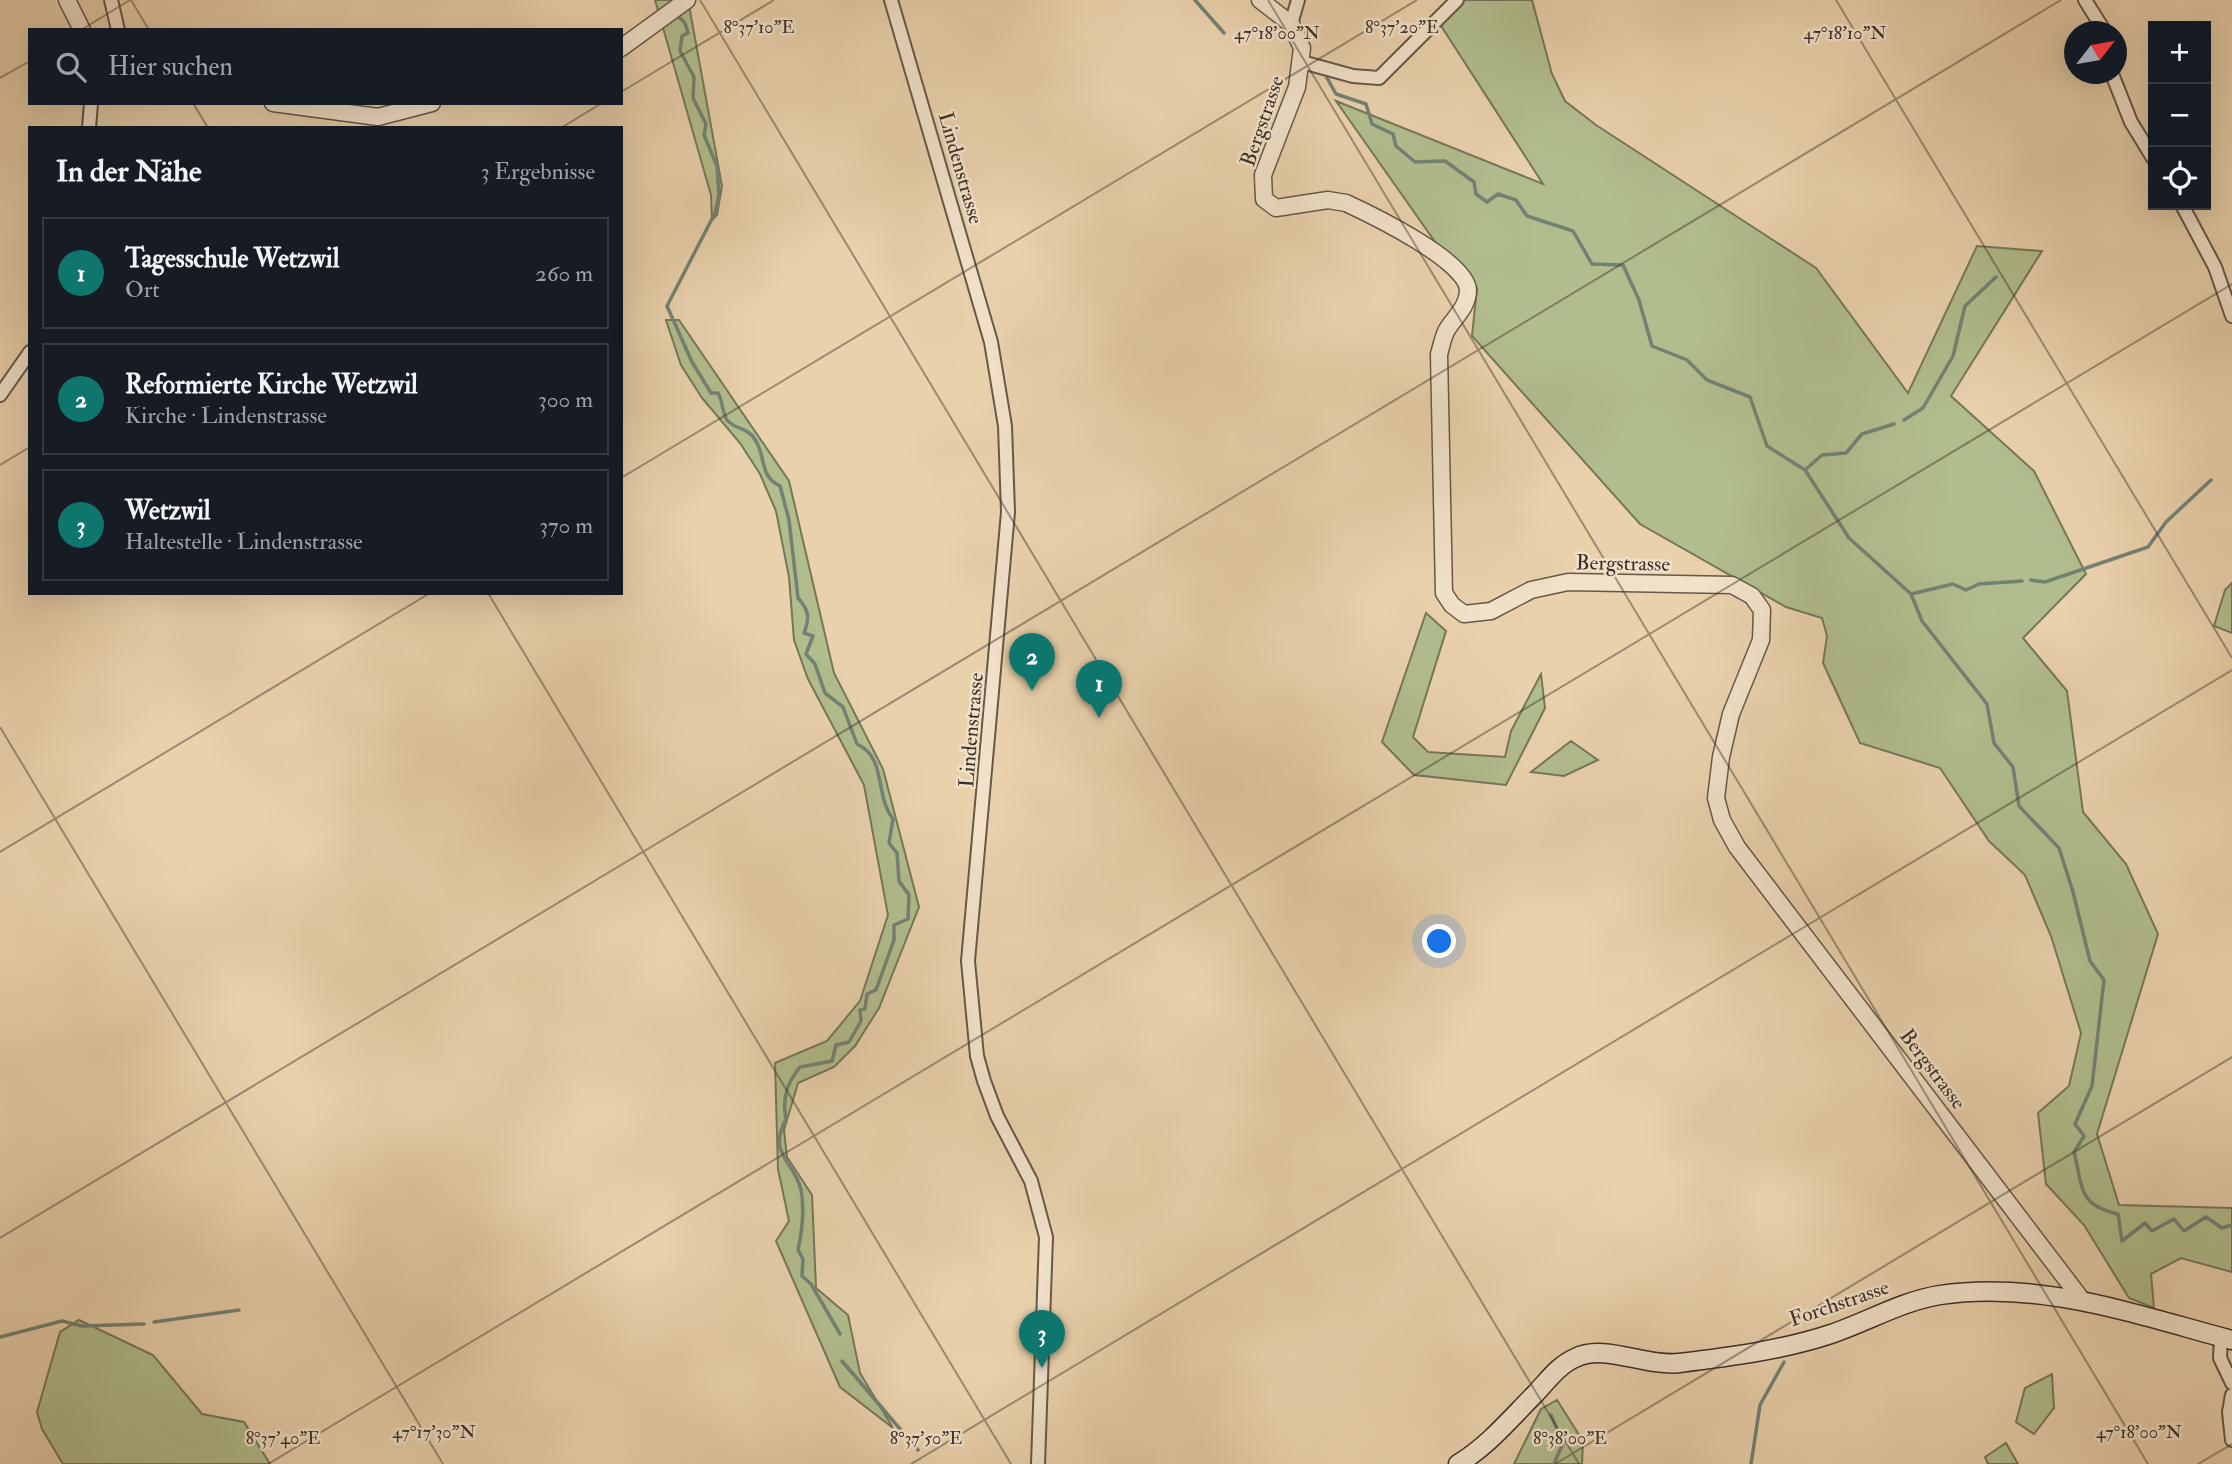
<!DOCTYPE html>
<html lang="de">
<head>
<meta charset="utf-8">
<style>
  :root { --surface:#171b24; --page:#242831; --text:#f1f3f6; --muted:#9ea1a6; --line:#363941; --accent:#0f766e }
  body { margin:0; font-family:"IM FELL Double Pica",serif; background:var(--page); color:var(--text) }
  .controls { position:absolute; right:21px; top:21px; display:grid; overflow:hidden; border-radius:0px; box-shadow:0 7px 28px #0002 }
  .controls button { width:63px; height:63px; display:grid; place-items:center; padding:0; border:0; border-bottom:2px solid var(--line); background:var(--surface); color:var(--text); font:35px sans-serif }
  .compass { position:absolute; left:2064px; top:21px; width:63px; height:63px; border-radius:50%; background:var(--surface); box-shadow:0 7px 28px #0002; rotate:59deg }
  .you { position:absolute; left:1440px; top:942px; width:24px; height:24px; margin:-18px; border:5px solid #fff; border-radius:50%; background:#1a73e8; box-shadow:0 0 0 10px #1a73e833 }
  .badge { display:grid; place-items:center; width:46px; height:46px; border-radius:50%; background:var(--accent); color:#fff; font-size:23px; font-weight:700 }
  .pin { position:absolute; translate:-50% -58px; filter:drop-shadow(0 2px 4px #0008) }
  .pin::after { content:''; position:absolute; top:37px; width:24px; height:21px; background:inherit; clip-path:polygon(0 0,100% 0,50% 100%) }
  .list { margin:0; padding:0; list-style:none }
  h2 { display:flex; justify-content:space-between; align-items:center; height:91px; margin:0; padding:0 28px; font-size:30px }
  h2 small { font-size:23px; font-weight:400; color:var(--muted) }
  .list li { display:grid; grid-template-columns:46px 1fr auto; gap:21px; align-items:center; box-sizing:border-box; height:112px; margin:0 14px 14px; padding:0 14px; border:2px solid var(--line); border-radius:0px }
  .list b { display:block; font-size:26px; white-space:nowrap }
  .list p { margin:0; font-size:23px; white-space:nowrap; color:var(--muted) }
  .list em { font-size:23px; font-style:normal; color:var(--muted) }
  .icon { flex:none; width:38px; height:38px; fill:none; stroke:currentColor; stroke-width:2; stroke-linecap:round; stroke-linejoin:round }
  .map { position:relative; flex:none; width:2232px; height:1464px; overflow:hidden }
  .search { position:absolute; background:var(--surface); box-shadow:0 7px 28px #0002; left:28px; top:28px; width:595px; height:77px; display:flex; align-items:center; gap:18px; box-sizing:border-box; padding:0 24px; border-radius:0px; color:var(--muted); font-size:26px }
  .panel { position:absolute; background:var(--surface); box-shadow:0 7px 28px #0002; left:28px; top:126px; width:595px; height:469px; border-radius:0px }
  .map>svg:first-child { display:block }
  .green { fill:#b1bd8d; stroke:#76765a; stroke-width:2 }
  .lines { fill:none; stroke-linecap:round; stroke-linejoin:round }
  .stream { stroke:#738174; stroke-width:3.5 }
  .minor-casing { stroke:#665849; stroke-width:16 }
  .tertiary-casing { stroke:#665849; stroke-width:19 }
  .secondary-casing { stroke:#3b3028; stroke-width:21 }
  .minor { stroke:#f1e1c9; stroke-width:12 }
  .tertiary { stroke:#f1e1c9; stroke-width:16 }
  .secondary { stroke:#f1e1c9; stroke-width:18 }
  .ticks { fill:none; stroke:#3b3028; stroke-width:2; stroke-opacity:0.45 }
  .labels { text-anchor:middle; stroke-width:5; stroke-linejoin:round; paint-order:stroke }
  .street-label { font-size:21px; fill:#3b3028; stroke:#f1e1c9 }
  .ticks-label { font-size:18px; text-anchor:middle; fill:#3b3028; stroke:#f1e1c9; stroke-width:5; stroke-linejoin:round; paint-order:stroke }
</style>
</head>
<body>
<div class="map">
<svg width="2232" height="1464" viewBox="0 0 2232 1464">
  <rect width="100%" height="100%" fill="#e9d1ac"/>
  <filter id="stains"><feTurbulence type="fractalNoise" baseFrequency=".00286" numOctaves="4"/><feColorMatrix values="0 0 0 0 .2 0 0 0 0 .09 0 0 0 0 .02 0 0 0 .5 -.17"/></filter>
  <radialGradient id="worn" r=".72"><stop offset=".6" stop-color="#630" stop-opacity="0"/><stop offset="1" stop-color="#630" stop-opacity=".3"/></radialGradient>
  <!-- green -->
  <path class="green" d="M 655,0 L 688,0 L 722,186 L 717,215 L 712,220 L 711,195 Z
    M 1457,0 L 1532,0 L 1552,74 L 1565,101 L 1596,125 L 1816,268 L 1908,393 L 1977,246 L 2042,251 L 1951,396 L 2034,471 L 2086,574 L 2023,638 L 2067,691 L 2083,812 L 2126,864 L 2158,934 L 2097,1134 L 2119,1205 L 2232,1208 L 2232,1272 L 2181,1258 L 2151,1274 L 2154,1308 L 2129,1298 L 2084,1225 L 2046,1184 L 2038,1113 L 2069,1086 L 2081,1033 L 2051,936 L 2025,875 L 1989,841 L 1940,768 L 1860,743 L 1823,663 L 1827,636 L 1822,618 L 1786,607 L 1640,524 L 1472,336 L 1477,288 L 1445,256 L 1336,101 L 1543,184 L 1438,21 Z
    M 666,320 L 679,320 L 789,481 L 834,673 L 883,769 L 919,907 L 879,1008 L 855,1046 L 834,1067 L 798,1083 L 784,1130 L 787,1157 L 812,1195 L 816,1288 L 848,1315 L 860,1373 L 893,1428 L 840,1387 L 776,1241 L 789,1221 L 778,1169 L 775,1063 L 827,1041 L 860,1001 L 888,915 L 864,785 L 808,679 L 794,640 L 789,577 L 776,511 L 760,474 L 740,443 L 702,398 L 681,365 Z
    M 2232,583 L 2232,633 L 2214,626 L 2225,590 Z
    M 1426,613 L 1446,631 L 1413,737 L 1428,752 L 1505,757 L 1511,731 L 1541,674 L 1545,708 L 1506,785 L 1414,775 L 1382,742 Z
    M 1571,741 L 1598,760 L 1564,776 L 1531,772 Z
    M 79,1320 L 153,1355 L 202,1414 L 244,1422 L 270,1464 L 63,1464 L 42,1429 L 37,1412 L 60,1332 Z
    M 2052,1374 L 2054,1408 L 2034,1434 L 2016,1422 L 2025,1388 Z
    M 1557,1400 L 1583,1441 L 1582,1464 L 1514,1464 L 1541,1409 Z
    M 2006,1443 L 2018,1464 L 1988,1464 L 1985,1457 Z"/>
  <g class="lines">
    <!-- stream -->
    <path class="stream" d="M 1195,0 L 1224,33
      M 676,14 L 685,23 L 688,33 L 682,36 L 680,51 L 694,77 L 693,98 L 706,124 L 704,135 L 717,166 L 719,195 L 715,213 L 667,306 L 692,362 L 711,393 L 718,393 C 723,402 722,412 727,420 C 736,431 749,426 757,443 C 766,461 760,476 780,486 L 789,520 L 798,598 C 809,610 810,618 804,633 L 813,636 L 806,654 L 815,664 L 825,693 L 843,707 L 857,744 C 887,758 874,794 893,819 L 889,843 L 897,853 L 899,881 L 909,895 L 908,919 L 894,925 L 894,940 L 876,990 L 867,994 L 865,1009 L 860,1010 L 861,1021 L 849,1042 L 836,1045 L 832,1061 L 800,1067 C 787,1083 782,1098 786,1119 C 767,1155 794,1160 801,1190 C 805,1210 802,1231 798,1250 L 803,1259 L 802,1276 L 811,1284 L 840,1334
      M 1327,78 L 1336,94 L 1366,104 L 1372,124 L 1393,134 L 1396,146 L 1415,162 L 1445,161 L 1474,182 L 1476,194 L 1487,202 L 1498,194 L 1516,200 L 1527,216 L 1573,231 L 1592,264 L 1623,265 L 1639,300 L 1652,346 L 1687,360 L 1707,380 L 1750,397 L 1767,446 L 1805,470 L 1849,538 L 1911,594 L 1922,621 L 1987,704 L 1994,743 L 2013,767 L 2019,806 L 2059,848 L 2073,892 L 2090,961 L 2104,980 L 2092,1086 L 2075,1124 L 2084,1136 L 2074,1152 C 2083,1188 2078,1205 2118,1214 L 2122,1241 L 2145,1223 L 2152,1231 L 2174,1219 L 2184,1231 L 2206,1217 L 2222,1228 L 2232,1225
      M 1904,420 L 1923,408 L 1953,356 L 1965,306 L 1996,277
      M 1805,470 L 1822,455 L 1846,453 L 1862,434 L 1894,424
      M 2031,580 L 2045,582 L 2148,547 L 2166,522 L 2211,480
      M 1911,594 L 1953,584 L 1966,590 L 1979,584 L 2022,581
      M 154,1322 L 239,1310
      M 0,1337 L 62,1321 L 82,1326 L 144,1324
      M 842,1361 L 918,1450
      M 1551,1415 L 1563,1443 L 1554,1464
      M 1751,1464 L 1760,1405 L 1784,1362"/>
    <!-- minor casing -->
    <g class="minor-casing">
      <path id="minor" d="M 111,0 L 118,30
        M 891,0 L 991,342 L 1005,426 L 1008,512 L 968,961 L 977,1056 L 984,1081 L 997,1116 L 1031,1181 L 1046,1237 L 1038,1464
        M 2085,0 L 2105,32
        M 1291,24 L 1298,0
        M 1302,62 L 1353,76 L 1379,78 L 1457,0
        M 2112,74 L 2131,122 L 2153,158
        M 89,128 L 91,103
        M 2182,205 L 2215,267 L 2232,316
        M 0,395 L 30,352
        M 2221,1337 L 2220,1358 L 2232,1383
        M 2232,1395 L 2229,1412 L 2232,1440"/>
    </g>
    <!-- tertiary casing -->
    <g class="tertiary-casing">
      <path id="tertiary" d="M 67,0 L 82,30
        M 1260,0 L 1291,24 L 1302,48 L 1297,87 L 1263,175 L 1264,199 L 1276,208 L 1328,200 L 1346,203 C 1372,215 1467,261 1468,290 C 1468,306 1456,316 1448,328 C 1443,335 1442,345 1439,354 L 1444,593 L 1452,605 L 1464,614 L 1491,611 L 1531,590 L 1568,582 L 1732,585 L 1752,596 L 1762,610 L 1761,640 L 1731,714 L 1721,757 L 1716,798 L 1722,820 L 1737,847 L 2082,1300
        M 621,48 L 687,0
        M 273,103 L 378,117 L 432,103"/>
    </g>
    <!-- secondary casing -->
    <g class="secondary-casing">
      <path id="secondary" d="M 1458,1464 C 1488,1446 1511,1418 1536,1393 C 1548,1380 1559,1365 1575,1358 C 1604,1343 1646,1367 1679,1363 C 1729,1357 1783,1350 1831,1334 C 1867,1322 1902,1301 1940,1295 C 2040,1280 2137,1315 2232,1340"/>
    </g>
    <!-- minor -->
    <use href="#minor" class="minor"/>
    <!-- tertiary -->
    <use href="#tertiary" class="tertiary"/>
    <!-- secondary -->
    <use href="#secondary" class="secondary"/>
  </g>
  <!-- ticks -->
  <path class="ticks" d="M 131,0 L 149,30M 700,0 L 1579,1464M 1268,0 L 2148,1464M 1836,0 L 2232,658M 81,30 L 130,0M 0,78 L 30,61M 621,92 L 774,0M 193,103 L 208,128M 561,128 L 602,103M 0,465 L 30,447M 621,478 L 1417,0M 488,593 L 1011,1464M 0,727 L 443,1464M 0,852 L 430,593M 0,1238 L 2061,0M 268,1464 L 2232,284M 911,1464 L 2232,670M 1555,1464 L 2232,1057M 2198,1464 L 2232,1444"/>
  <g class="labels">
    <!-- street labels -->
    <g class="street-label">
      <text transform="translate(1262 121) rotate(-71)" y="7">Bergstrasse</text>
      <text transform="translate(961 168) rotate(74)" y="7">Lindenstrasse</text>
      <text transform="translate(1623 563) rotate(1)" y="7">Bergstrasse</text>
      <text transform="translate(971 730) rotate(-85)" y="7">Lindenstrasse</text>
      <text transform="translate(1933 1069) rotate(53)" y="7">Bergstrasse</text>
      <text transform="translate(1839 1303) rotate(-19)" y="7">Forchstrasse</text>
    </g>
  </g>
  <g class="ticks-label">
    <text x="759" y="33">8°37'10"E</text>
    <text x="1402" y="33">8°37'20"E</text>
    <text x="1277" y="39">47°18'00"N</text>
    <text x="1845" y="39">47°18'10"N</text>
    <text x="434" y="1438">47°17'30"N</text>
    <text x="2139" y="1438">47°18'00"N</text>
    <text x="283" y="1444">8°37'40"E</text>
    <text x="926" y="1444">8°37'50"E</text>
    <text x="1570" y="1444">8°38'00"E</text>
  </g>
  <rect width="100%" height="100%" filter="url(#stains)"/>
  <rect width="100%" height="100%" fill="url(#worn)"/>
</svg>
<div class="controls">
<button>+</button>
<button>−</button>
<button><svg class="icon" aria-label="locate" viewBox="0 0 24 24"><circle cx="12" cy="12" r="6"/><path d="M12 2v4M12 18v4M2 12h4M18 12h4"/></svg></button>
</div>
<svg class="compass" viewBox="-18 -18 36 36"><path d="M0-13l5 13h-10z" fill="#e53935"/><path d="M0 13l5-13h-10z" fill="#9ea1a6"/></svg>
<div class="you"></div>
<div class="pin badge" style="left:1099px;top:718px">1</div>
<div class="pin badge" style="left:1032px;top:691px">2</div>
<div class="pin badge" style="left:1042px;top:1368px">3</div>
<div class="search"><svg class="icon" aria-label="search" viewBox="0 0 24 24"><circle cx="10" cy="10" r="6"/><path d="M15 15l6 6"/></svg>Hier suchen</div>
<section class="panel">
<h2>In der Nähe<small>3 Ergebnisse</small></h2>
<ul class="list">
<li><span class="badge">1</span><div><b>Tagesschule Wetzwil</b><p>Ort</p></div><em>260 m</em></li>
<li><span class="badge">2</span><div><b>Reformierte Kirche Wetzwil</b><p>Kirche · Lindenstrasse</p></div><em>300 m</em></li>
<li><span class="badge">3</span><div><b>Wetzwil</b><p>Haltestelle · Lindenstrasse</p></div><em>370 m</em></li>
</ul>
</section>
</div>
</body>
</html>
